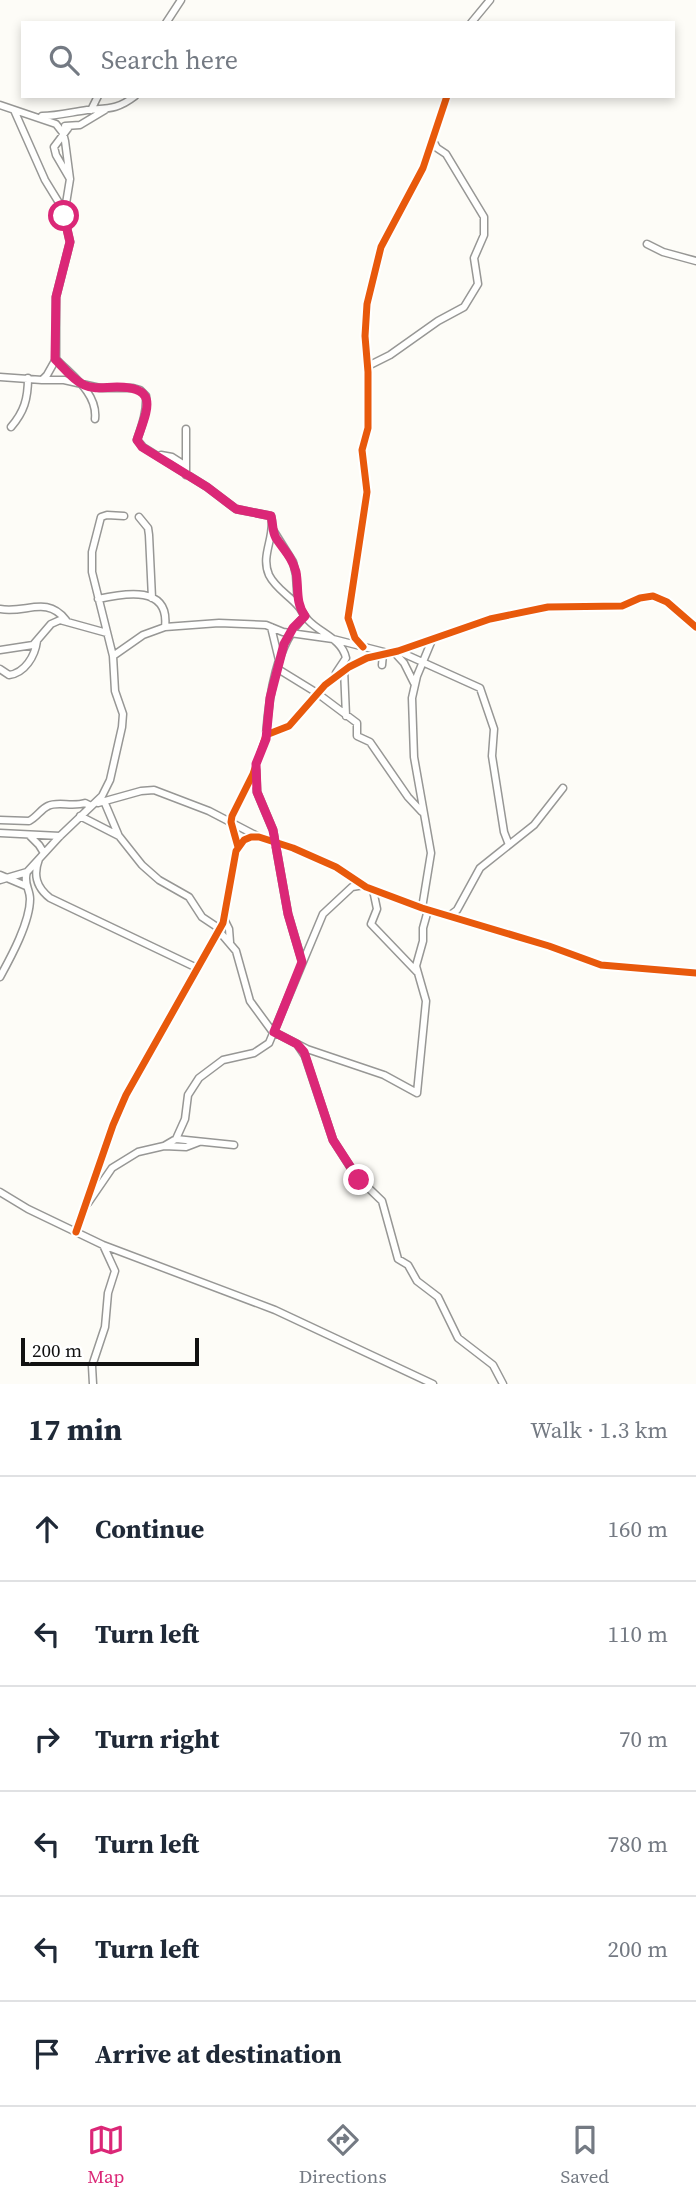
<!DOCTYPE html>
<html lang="en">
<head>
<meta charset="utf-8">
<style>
  :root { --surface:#fff; --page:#f6f6f7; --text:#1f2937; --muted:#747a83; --line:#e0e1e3; --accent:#db2777 }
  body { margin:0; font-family:"Source Serif 4",serif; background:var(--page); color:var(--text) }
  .scale { position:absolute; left:21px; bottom:18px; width:178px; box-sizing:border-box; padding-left:7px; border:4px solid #111; border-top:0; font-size:19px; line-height:24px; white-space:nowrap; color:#111; -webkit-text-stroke:5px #fff; paint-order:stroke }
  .stop { position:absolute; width:21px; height:21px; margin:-16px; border:5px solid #db2777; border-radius:50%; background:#fff }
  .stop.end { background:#db2777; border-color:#fff; box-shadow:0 2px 7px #0008 }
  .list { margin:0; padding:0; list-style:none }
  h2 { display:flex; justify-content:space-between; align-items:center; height:91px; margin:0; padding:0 28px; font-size:30px }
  h2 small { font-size:23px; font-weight:400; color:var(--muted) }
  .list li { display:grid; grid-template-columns:46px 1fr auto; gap:21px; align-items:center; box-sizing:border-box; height:105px; padding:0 28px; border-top:2px solid var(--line) }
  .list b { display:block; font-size:26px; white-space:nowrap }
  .list em { font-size:23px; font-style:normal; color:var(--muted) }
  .icon { flex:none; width:38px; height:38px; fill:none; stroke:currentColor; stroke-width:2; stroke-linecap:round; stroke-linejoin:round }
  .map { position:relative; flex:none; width:696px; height:1384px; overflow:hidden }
  .search { position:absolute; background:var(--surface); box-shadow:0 4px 10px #0003; left:21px; right:21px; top:21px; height:77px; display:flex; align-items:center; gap:18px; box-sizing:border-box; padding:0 24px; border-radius:0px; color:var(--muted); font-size:26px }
  .sheet { height:721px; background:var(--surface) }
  nav { display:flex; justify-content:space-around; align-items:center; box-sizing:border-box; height:98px; border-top:2px solid var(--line); background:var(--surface); font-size:19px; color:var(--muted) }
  nav a { display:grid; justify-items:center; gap:4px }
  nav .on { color:var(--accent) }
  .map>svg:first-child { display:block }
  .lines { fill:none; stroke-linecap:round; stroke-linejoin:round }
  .minor-casing { stroke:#979795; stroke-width:9 }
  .minor { stroke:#fffffe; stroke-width:6 }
  .cycleway-casing { stroke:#fff; stroke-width:11 }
  .cycleway { stroke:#e8590c; stroke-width:7 }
  .route { stroke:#db2777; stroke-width:9 }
</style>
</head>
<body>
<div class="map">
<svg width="696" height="1384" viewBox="0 0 696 1384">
  <rect width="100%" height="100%" fill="#fdfcf7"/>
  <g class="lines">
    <!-- minor casing -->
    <g class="minor-casing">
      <path id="minor" d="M 166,23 L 181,0
        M 471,23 L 490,0
        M 0,105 L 56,124 L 63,133 L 65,141 L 70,179 L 64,216 L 70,242 L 56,297 L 56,359 L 47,375 L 42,380 L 0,377
        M 14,110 L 45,180 L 64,211
        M 91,110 L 98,96
        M 42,116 C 57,116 72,112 87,110 C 108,108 117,110 135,96
        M 65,126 L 80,125 L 105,110
        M 69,127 L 54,147 L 56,155 L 70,179
        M 647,244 L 663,252 L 696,261
        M 56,359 C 71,375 98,393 95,419
        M 368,366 L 390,355 L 438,321 L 464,307 L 478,284 L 474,258 L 484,235 L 484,217 L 446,154 L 437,148 L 433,141
        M 42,380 L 64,380 L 100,388 L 133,388 L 140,390 L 146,396 C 147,411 142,425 137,440 L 143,447 L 207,487 L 236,509 L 271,516 C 276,536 260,555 269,575 C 276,589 289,595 299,607 C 302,611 304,616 308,620 C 320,633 342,639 346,658 L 336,673
        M 11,427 C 24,412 28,399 28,378
        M 186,429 L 186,475
        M 161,455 L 172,457 L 186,466
        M 139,517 L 148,528 L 149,535 L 152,598
        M 273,530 L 293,562 L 296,575 L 298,605
        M 98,599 C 125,593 170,585 165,627
        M 0,609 C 26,614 46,595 66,620
        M 271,627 L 279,660
        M 363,647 L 355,638 L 348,618 L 367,492 L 362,450 L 368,428 L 368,372 L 365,336 L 367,304 L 381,247 L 423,168 L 447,96
        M 0,650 L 33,645 L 51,624 L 60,620 L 107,633
        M 398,651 L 480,688 L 494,729 L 492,756 L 504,832 L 509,845
        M 394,652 L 404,663 L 414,683
        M 113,656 L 143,635 L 165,627 L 219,623 L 266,625 L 283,632 L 333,639 L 384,652
        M 382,665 L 383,654
        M 0,669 L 9,675 C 25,673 35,656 37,641
        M 278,669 L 317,693 L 357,723 L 357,736 L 370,742 L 408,797 L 422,812
        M 344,669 L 346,716
        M 266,735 C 269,696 276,644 305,616
        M 256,769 L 257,792 L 273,830 L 288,914 L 302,961
        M 104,801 L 118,834
        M 98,803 L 141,791 L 154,790 L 209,811 L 257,836
        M 80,816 L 119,836 L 142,865 L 159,880 L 189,897 L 202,917 L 220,929
        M 0,820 L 29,821 C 37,817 41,809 48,806 C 57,801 72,807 85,803 L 91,806
        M 0,833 L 60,836
        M 30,836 L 39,845 L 44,853
        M 238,847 L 231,822 L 232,816 L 253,774 L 266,735 L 289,726 L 325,685 L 349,667 L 367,658 L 398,651 L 490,619 L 548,607 L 622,606 L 640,598 L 653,596 L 667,602 L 696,627
        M 39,859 C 33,875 36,887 50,898 L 197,968
        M 0,875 L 26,886
        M 0,880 L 27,872
        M 373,890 L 377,909 L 371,924 L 417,972
        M 422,908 L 431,853 L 414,757 L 412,698 L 417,676 L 432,640
        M 449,916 L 457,910 L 480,868 L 534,825 L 563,788
        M 224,919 L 229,929 L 230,942
        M 219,931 L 236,951 L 250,1001 L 272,1031 L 307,1049 L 384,1075 L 417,1093
        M 0,977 C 11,957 30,922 30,899 C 30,889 23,883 27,872 L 60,836 L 102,796 L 110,780 L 122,727 L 123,714 L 115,691 L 113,656 L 92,572 L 92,552 L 101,517 L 107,515 L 124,516
        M 297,1044 L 305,1056 L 333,1140 L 356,1176 L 382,1201 L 398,1259 L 408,1265 L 417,1281 L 438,1297 L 458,1338 L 493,1365 L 503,1384
        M 417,1093 L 426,1001 L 416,966 L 423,941 L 423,928 L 428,910
        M 176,1139 L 234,1145
        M 164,1146 L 186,1147 L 199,1142
        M 0,1192 L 28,1209 L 103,1245 L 275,1310 L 433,1384
        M 88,1203 L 112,1168 L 138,1152 L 164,1146 L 176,1139 L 185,1119 L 188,1095 L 199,1078 L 223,1060 L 254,1053 L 269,1043 L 323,914 L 352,887 L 364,885
        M 76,1232 L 113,1125 L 126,1095 L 223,923 L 236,851 L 244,840 L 251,837 L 259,837 L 293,848 L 336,867 L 366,887 L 422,908 L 549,946 L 601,965 L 696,973
        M 93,1384 L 92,1366 L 105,1327 L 108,1293 L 115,1271 L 104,1247"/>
    </g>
    <!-- minor -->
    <use href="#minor" class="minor"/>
    <!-- cycleway casing -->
    <g class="cycleway-casing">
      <path id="cycleway" d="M 363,647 L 355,638 L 348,618 L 367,492 L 362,450 L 368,428 L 368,372 L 365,336 L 367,304 L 381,247 L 423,168 L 447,96
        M 238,847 L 231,822 L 232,816 L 253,774 L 266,735 L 289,726 L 325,685 L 349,667 L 367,658 L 398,651 L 490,619 L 548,607 L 622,606 L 640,598 L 653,596 L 667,602 L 696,627
        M 76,1232 L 113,1125 L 126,1095 L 223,923 L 236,851 L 244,840 L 251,837 L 259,837 L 293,848 L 336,867 L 366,887 L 422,908 L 549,946 L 601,965 L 696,973"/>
    </g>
    <!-- cycleway -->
    <use href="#cycleway" class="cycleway"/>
  </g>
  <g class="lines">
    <!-- route -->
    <path class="route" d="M 64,216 L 70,242 L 56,297 L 55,359 C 63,367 73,380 84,385 C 95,390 105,387 117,387 C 160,387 147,410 137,440 L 142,447 L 207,487 L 236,509 L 271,516 C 273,523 272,531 276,538 C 284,550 292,557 296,572 C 299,588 295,602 305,616 L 293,628 L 284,644 L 270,698 L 266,739 L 256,764 L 257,792 L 273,830 L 288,914 L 302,962 L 274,1032 L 297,1044 L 304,1052 L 333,1140 L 359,1180"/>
  </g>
</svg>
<div class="scale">200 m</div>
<div class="stop" style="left:64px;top:216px"></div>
<div class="stop end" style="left:359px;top:1180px"></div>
<div class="search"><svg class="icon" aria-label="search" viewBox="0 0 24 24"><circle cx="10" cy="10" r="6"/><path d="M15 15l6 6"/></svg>Search here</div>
</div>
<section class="sheet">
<h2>17 min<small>Walk · 1.3 km</small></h2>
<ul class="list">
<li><svg class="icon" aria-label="ahead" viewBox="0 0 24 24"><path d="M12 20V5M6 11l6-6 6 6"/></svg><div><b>Continue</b></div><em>160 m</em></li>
<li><svg class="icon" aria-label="left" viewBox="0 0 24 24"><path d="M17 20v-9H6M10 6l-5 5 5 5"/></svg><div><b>Turn left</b></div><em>110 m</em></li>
<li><svg class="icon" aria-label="right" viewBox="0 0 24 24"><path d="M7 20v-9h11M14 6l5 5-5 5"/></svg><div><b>Turn right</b></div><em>70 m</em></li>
<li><svg class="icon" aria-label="left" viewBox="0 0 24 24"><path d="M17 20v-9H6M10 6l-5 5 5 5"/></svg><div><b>Turn left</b></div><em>780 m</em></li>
<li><svg class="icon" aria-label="left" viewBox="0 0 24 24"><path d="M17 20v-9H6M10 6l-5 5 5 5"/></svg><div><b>Turn left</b></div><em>200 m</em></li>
<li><svg class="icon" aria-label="arrive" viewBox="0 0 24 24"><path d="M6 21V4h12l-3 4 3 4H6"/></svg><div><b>Arrive at destination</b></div></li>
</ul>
</section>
<nav>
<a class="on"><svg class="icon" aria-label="map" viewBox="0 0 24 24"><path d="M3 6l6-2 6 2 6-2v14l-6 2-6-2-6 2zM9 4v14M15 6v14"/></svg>Map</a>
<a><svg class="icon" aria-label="directions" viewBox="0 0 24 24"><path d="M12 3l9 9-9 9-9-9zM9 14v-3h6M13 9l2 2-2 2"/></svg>Directions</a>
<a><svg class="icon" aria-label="saved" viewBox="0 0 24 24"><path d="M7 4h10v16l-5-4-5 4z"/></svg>Saved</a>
</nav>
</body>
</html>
